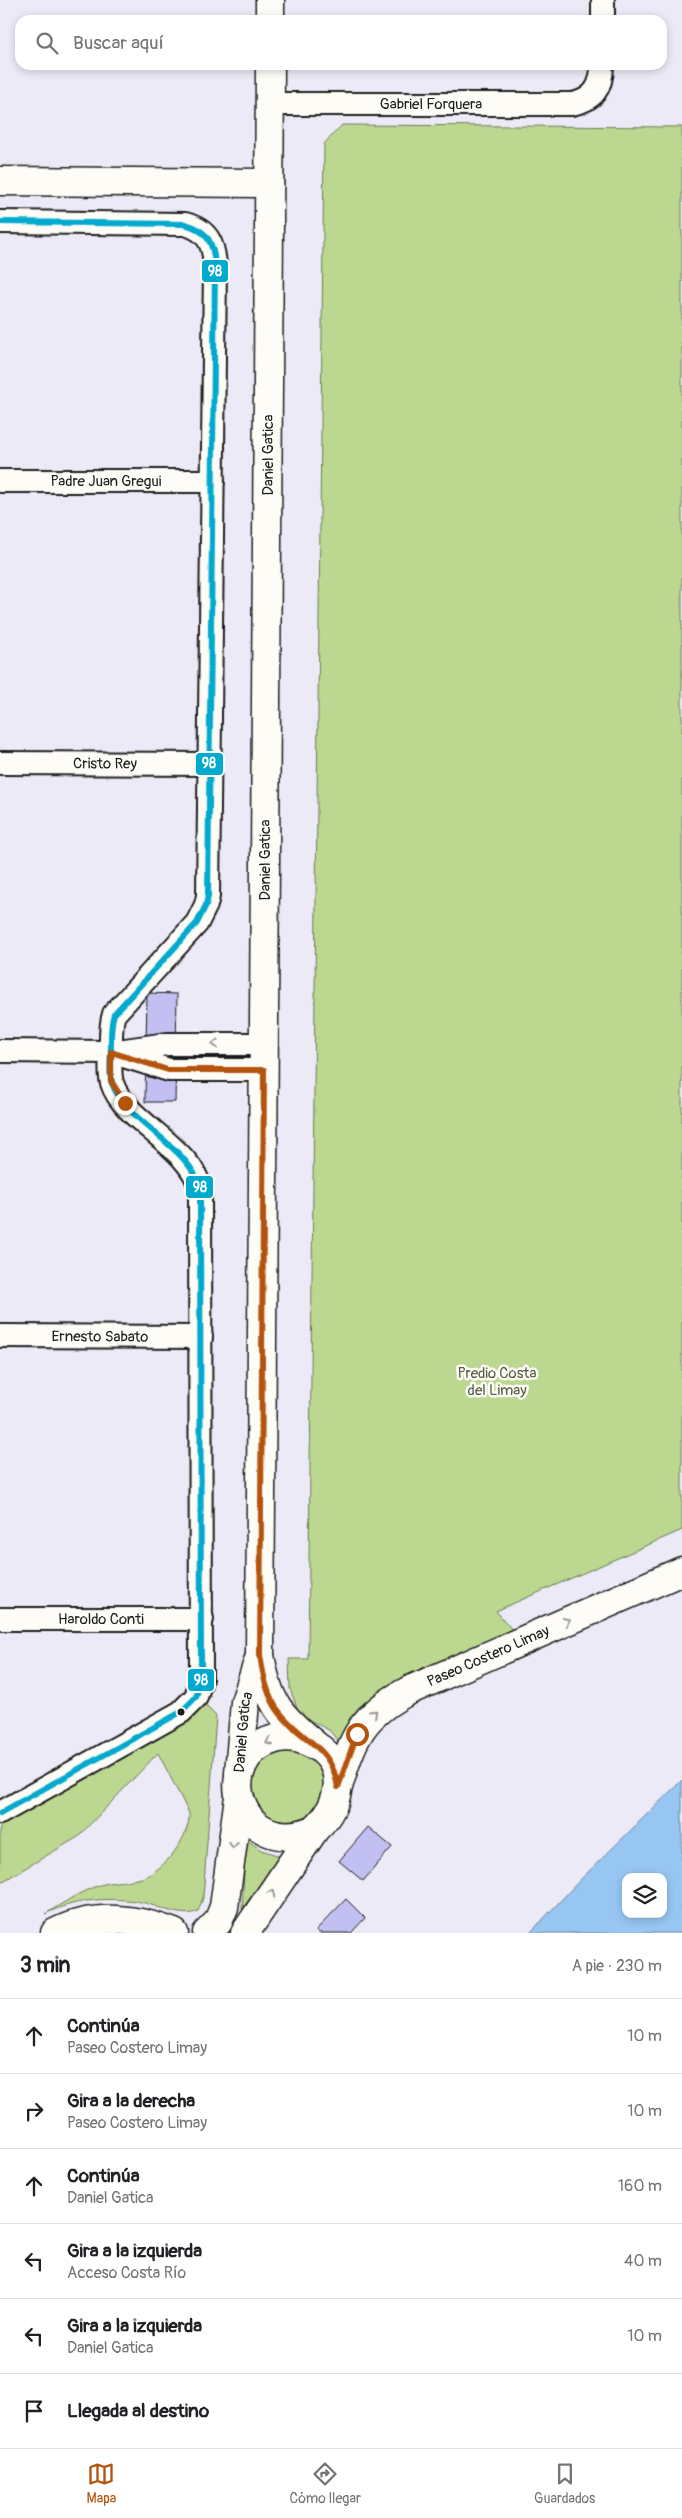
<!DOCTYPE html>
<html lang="es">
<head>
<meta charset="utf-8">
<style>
  :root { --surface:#fff; --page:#f6f6f6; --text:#202124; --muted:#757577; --line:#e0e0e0; --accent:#b45309 }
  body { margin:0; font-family:Pangolin,sans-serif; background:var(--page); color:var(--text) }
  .controls { position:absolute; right:15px; bottom:15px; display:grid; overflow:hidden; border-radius:10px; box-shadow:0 2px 8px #0003 }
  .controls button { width:45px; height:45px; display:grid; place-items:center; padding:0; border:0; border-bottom:1px solid var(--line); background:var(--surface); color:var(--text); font:25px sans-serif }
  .stop { position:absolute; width:15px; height:15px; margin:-11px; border:4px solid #b45309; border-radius:50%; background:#fff }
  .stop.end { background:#b45309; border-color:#fff; box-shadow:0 1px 5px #0008 }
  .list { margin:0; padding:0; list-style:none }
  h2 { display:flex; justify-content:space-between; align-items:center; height:65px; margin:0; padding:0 20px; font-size:21px }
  h2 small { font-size:16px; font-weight:400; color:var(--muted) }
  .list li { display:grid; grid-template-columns:32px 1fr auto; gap:15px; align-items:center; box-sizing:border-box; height:75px; padding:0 20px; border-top:1px solid var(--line) }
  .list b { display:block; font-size:19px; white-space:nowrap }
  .list p { margin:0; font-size:16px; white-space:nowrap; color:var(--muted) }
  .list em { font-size:16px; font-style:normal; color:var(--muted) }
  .icon { flex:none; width:28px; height:28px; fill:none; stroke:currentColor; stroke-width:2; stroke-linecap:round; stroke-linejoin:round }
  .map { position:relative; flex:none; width:682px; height:1933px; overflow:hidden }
  .search { position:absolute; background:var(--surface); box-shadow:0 2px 8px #0003; left:15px; right:15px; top:15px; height:55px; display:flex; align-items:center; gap:12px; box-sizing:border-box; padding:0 18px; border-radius:15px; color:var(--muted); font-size:19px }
  .sheet { height:515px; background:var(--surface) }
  nav { display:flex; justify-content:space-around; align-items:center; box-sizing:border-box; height:70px; border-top:1px solid var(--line); background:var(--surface); font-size:14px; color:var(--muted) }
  nav a { display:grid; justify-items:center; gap:2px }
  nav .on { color:var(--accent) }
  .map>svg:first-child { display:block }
  .green { fill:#bcd890; stroke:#6c7a56 }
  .water { fill:#97c6f2; stroke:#66829c; fill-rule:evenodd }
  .building { fill:#c2c0f2; stroke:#1c1c1c }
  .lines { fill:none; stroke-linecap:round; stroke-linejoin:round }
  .street-casing { stroke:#1c1c1c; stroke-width:26 }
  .secondary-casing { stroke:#1c1c1c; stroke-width:31 }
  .street { stroke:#fdfcf7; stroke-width:22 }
  .secondary { stroke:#fdfcf7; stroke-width:28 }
  .bus-1-casing { stroke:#fdfcf7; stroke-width:10 }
  .bus-1 { stroke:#00a9ce; stroke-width:6 }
  .oneway { stroke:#989794 }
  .route { stroke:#b45309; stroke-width:6 }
  .bus-dot { fill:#1c1c1c; stroke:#fdfcf7; stroke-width:2 }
  .labels { text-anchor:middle; stroke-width:5; stroke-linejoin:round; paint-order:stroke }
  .street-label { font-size:15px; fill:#1c1c1c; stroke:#fdfcf7 }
  .park-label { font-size:15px; fill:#545e45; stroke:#fdfcf7 }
  .line-badge { stroke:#fdfcf7; stroke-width:2 }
  .badge-label { font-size:14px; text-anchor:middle; font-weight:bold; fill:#fff }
</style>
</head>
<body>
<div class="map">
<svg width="682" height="1933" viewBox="0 0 682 1933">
  <rect width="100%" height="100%" fill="#ebeaf6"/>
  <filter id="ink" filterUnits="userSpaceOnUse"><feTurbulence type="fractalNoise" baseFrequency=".02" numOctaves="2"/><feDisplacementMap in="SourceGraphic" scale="10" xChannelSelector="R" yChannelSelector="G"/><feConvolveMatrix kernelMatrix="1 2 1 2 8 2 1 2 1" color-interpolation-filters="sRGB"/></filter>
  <g filter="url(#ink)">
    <!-- green -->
    <path class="green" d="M 342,125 L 682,127 L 682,1530 L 496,1611 L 515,1633 L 359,1707 L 349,1719 L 343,1739 L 339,1742 L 329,1730 L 305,1718 L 298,1710 L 290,1689 L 289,1659 L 308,1659 L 324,144 Z
      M 211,1696 L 204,1704 L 216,1716 L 203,1898 L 198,1911 C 181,1920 154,1903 135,1901 C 104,1897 73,1900 45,1914 C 62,1904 80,1891 100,1885 C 113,1881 128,1882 142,1878 C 164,1871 191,1836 189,1813 L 158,1753 L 78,1837 L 0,1883 L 0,1824 L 167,1729 Z
      M252 1786a36 36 0 1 1 72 0a36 36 0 1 1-72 0Z
      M 246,1839 L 261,1850 L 280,1856 L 242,1909 Z"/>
    <!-- water -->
    <path class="water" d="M 682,1780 L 682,1933 L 530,1933 L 581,1879 ZM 626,1877 L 663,1877 L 663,1914 L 626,1914 Z"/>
    <!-- building -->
    <path class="building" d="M 147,993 L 177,994 L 175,1102 L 145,1102 Z
      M 368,1827 L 392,1847 L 363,1881 L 339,1861 Z
      M 346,1899 L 365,1918 L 351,1933 L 319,1933 L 316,1930 Z"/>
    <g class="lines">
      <!-- street casing -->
      <g class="street-casing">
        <g id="street">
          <path d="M 603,20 L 603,0"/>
          <path id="s1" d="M 270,104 L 572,104 C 594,100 602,86 602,65"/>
          <path d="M 0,222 L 185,224 C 208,230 214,244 215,267 L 208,896 L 206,905 L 197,923 L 114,1014 C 110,1026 111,1039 111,1052 C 111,1062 109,1073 112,1083 C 124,1121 191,1147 200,1188 L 201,1680 L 196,1697 L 181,1712 L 0,1813"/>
          <path id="s2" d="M 0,481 L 213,481"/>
          <path id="s3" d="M 0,763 L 210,764"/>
          <path d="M 0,1051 L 111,1052 L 167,1044 L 264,1044"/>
          <path d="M 114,1053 L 169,1070 L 264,1070"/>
          <path id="s4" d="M 0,1336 L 201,1337"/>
          <path id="s5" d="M 0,1619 L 202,1619"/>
        </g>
      </g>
      <!-- secondary casing -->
      <g class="secondary-casing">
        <g id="secondary">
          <path d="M 270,20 L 270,0"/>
          <path d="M 270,65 L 260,1655 C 268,1703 279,1715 315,1745"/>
          <path d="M 0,181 L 269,183"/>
          <path id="s6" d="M 239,1773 L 245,1702 L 260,1656"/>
          <path id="s7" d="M 338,1787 C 353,1737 361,1715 410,1690 L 682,1571"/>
          <path d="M 55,1933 C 93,1913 135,1918 174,1933"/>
          <path d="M 207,1933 L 218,1922 L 224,1907 L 239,1797"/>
          <path d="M 245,1933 L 315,1829 C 344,1803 349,1759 308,1742 C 297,1737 286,1736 275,1739 C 209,1757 238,1862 315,1829"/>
        </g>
      </g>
      <!-- street -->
      <use href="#street" class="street"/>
      <!-- secondary -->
      <use href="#secondary" class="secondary"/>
      <!-- bus-1 casing -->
      <g class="bus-1-casing">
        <path id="bus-1" d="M 0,222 L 185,224 C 208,230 214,244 215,267 L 208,896 L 206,905 L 197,923 L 114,1014 C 110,1026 111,1039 111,1052 C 111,1062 109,1073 112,1083 C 124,1121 191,1147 200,1188 L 201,1680 L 196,1697 L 181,1712 L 0,1813"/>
      </g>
      <!-- bus-1 -->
      <use href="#bus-1" class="bus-1"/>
    </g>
    <!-- one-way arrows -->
    <defs><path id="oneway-chevron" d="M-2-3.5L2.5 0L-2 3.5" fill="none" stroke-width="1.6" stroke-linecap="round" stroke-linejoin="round" transform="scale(1.25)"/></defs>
    <g class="oneway">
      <use href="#oneway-chevron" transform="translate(215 1044) rotate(180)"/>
      <use href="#oneway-chevron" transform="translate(567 1621) rotate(-24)"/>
      <use href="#oneway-chevron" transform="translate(374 1713) rotate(-44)"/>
      <use href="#oneway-chevron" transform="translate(269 1742) rotate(157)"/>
      <use href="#oneway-chevron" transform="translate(233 1845) rotate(97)"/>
      <use href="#oneway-chevron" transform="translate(272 1893) rotate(-56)"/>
    </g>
  </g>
  <g class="lines" filter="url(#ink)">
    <!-- route -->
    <path class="route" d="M 125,1103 L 111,1081 L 111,1052 L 168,1070 L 264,1070 L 260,1655 C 263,1675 267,1697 280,1713 C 304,1743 331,1745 338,1787 L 357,1734"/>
  </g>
  <!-- markers -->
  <circle class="bus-dot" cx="181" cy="1712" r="4.5"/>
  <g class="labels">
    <!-- street labels -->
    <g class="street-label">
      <text dy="5" stroke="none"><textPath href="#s1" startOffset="161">Gabriel Forquera</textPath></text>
      <text transform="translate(268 455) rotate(-90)" y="5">Daniel Gatica</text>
      <text dy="5" stroke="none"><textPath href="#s2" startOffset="106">Padre Juan Gregui</textPath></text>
      <text dy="5" stroke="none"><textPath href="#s3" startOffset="105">Cristo Rey</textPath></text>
      <text transform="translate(265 860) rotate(-90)" y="5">Daniel Gatica</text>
      <text dy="5" stroke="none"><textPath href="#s4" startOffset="100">Ernesto Sabato</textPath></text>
      <text dy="5" stroke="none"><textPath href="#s5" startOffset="101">Haroldo Conti</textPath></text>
      <text dy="5" stroke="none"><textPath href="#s7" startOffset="211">Paseo Costero Limay</textPath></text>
      <text dy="5" stroke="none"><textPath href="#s6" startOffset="41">Daniel Gatica</textPath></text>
    </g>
    <!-- park labels -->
    <g class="park-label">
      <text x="497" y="1378">Predio Costa<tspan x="497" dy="17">del Limay</tspan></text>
    </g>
  </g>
  <g class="line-badge">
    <rect x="201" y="259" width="28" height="24" rx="5" fill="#00a9ce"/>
    <rect x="195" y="752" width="29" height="24" rx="5" fill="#00a9ce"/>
    <rect x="185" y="1175" width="29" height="24" rx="5" fill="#00a9ce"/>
    <rect x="187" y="1668" width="28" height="24" rx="5" fill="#00a9ce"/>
  </g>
  <g class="badge-label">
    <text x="215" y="276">98</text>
    <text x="209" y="768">98</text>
    <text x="200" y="1192">98</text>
    <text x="201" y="1685">98</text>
  </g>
</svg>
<div class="controls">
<button><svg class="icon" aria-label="layers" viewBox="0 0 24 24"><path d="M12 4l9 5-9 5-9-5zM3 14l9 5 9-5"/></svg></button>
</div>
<div class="stop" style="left:357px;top:1734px"></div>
<div class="stop end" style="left:125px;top:1103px"></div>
<div class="search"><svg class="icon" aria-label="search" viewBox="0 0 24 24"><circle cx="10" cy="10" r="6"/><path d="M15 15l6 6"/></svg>Buscar aquí</div>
</div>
<section class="sheet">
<h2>3 min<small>A pie · 230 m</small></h2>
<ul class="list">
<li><svg class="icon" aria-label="ahead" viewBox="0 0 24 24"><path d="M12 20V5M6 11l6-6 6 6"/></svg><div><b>Continúa</b><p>Paseo Costero Limay</p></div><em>10 m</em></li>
<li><svg class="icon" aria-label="right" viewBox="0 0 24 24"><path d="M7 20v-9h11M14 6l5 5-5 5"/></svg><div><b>Gira a la derecha</b><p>Paseo Costero Limay</p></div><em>10 m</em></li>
<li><svg class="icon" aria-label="ahead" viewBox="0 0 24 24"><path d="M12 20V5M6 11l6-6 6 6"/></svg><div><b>Continúa</b><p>Daniel Gatica</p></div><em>160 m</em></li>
<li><svg class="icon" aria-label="left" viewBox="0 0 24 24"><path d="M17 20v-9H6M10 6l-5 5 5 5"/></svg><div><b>Gira a la izquierda</b><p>Acceso Costa Río</p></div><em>40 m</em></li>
<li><svg class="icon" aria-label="left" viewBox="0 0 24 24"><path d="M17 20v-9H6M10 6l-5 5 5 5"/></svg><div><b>Gira a la izquierda</b><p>Daniel Gatica</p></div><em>10 m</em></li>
<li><svg class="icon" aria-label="arrive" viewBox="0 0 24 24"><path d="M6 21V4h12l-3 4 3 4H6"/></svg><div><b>Llegada al destino</b></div></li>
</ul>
</section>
<nav>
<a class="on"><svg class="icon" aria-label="map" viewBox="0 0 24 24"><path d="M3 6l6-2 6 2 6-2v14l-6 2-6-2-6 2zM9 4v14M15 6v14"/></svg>Mapa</a>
<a><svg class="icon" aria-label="directions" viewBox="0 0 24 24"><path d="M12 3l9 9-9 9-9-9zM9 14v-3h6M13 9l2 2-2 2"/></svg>Cómo llegar</a>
<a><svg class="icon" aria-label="saved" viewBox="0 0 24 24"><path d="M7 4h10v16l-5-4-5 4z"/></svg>Guardados</a>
</nav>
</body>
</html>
